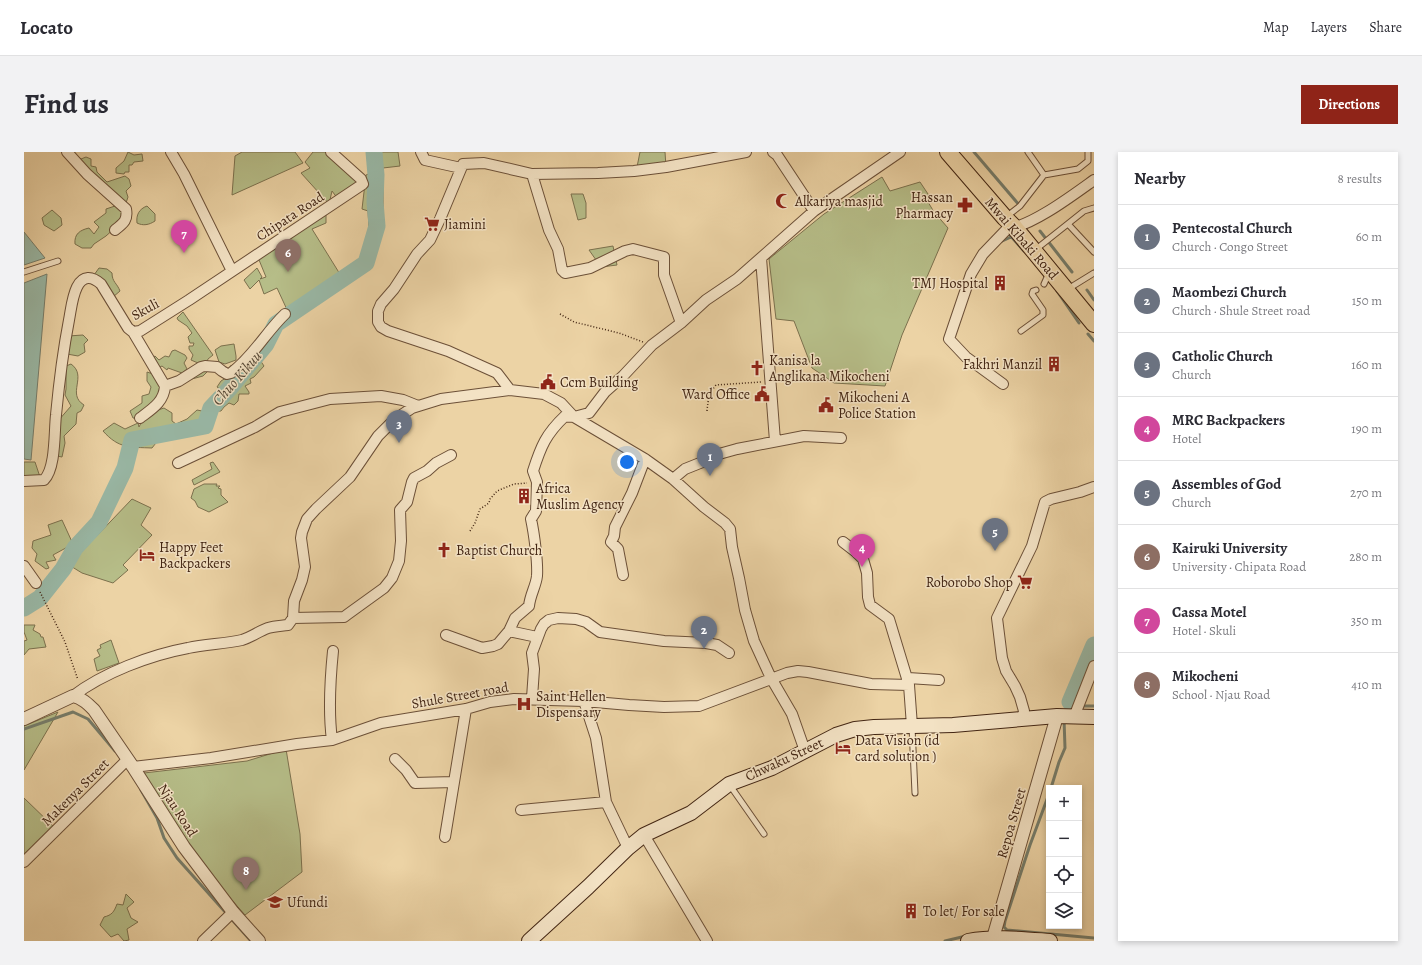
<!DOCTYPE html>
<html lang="en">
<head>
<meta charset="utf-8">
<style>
  :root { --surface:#fff; --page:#f2f2f3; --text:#2b2b33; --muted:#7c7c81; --line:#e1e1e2; --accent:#8f2418 }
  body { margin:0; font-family:Alegreya,serif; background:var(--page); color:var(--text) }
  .controls { position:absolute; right:12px; bottom:12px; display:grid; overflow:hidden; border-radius:0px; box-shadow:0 2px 6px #0003 }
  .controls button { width:36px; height:36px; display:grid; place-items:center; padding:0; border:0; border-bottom:1px solid var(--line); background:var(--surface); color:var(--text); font:20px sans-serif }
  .you { position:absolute; left:603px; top:310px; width:14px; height:14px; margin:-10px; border:3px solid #fff; border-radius:50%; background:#1a73e8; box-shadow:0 0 0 6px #1a73e833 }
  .badge { display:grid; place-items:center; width:26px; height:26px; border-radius:50%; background:var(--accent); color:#fff; font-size:13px; font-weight:700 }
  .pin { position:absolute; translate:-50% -33px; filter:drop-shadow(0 1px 2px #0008) }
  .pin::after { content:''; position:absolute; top:21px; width:14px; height:12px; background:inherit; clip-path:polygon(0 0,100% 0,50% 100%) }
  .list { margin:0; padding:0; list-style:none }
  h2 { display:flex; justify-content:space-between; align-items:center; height:52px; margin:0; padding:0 16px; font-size:17px }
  h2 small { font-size:13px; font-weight:400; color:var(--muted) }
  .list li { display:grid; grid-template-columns:26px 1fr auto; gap:12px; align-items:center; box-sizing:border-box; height:64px; padding:0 16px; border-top:1px solid var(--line) }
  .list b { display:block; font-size:15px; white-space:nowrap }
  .list p { margin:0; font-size:13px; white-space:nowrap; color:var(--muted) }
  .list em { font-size:13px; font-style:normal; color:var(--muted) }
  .icon { flex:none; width:22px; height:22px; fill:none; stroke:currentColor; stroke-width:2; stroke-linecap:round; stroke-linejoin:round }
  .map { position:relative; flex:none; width:1070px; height:789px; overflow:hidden; border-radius:0px }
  header { display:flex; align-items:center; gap:24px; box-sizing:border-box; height:56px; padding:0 20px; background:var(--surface); border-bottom:1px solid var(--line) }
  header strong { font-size:19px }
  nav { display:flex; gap:22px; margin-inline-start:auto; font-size:14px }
  .intro { display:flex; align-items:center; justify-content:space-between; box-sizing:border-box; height:96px; padding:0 24px }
  h1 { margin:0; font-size:28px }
  .button { padding:10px 18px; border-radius:0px; background:var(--accent); color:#fff; font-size:14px; font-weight:700 }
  main { display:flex; gap:24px; padding:0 24px }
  aside { flex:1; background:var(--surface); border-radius:0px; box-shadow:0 2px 6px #0003 }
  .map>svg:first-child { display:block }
  .green { fill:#b6bd88; stroke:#7c714e }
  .water { fill:#99b8a6; stroke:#767d6b }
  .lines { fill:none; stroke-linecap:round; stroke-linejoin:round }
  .stream { stroke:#767d6b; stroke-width:3 }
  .river { stroke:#99b8a6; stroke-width:17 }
  .service-casing { stroke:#6c5038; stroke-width:7 }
  .minor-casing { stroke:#6c5038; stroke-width:12 }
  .tertiary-casing { stroke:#6c5038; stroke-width:14 }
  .secondary-casing { stroke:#422513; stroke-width:16 }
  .primary-casing { stroke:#422513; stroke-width:18 }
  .path { stroke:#422513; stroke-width:1.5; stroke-dasharray:1 2; stroke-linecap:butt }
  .service { stroke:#f3e2c4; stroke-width:5 }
  .minor { stroke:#f3e2c4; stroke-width:10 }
  .tertiary { stroke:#f3e2c4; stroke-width:12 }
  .secondary { stroke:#f3e2c4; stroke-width:14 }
  .primary { stroke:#ecd3a5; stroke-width:16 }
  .labels { text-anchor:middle; stroke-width:3; stroke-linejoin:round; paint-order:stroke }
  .poi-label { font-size:14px; fill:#422513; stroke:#f3e2c4; text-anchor:start }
  .street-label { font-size:14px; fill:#422513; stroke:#f3e2c4 }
  .water-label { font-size:15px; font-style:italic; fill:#584a38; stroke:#f3e2c4 }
</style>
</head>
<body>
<header>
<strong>Locato</strong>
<nav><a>Map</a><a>Layers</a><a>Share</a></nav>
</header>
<div class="intro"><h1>Find us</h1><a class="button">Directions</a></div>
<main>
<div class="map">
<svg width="1070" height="789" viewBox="0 0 1070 789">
  <rect width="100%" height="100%" fill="#ecd3a5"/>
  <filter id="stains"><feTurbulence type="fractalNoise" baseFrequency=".005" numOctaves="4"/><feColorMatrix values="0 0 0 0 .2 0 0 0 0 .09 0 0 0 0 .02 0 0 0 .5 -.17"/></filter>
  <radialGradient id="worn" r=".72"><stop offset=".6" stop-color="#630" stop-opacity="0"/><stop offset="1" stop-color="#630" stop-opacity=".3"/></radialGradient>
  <!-- green -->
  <path class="green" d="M 104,0 L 110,3 L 118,2 L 119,9 L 110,10 L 108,13 L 105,13 L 105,20 L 101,20 L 100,22 L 92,21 L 92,16 L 100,9 Z
    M 218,0 L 271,0 L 279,11 L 208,43 L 211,4 Z
    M 289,0 L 302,0 L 336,31 L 314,47 L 308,39 L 305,52 L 277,21 L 286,16 L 281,10 Z
    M 348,0 L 374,0 L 376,14 L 359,16 L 359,58 L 354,64 L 356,80 L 346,92 L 344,59 L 338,57 L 342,23 L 358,17 L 356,9 L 353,10 Z
    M 616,0 L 641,0 L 642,15 L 613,15 Z
    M 53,4 L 57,7 L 62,5 L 67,7 L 67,14 L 72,15 L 73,20 L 83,30 L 101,24 L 105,27 L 107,34 L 102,39 L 104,45 L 102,51 L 75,30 Z
    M 858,25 L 866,39 L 896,30 L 906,45 L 904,50 L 910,60 L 924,76 L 878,183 L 861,234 L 810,231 L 788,216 L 770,169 L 752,167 L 745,107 L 800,62 Z
    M 547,42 L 559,42 L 562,51 L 562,66 L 554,68 Z
    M 94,53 L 102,66 L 82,84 L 70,92 L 67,96 L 58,96 L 51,92 C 50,82 56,78 65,76 L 70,82 L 75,75 L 70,70 L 82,61 L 82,57 Z
    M 123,54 L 131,62 L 131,69 C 125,73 119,74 113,71 C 112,63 115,57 123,54 Z
    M 28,58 L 37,66 L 38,73 L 30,79 L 20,73 L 18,66 Z
    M 302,63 L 302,71 L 288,77 L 319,127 L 265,162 L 253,136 L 240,142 L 235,128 L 226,137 L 220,128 L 233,116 L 238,125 L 236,127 L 242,125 L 233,103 L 242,100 Z
    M 589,94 L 593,113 L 577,115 L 565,98 Z
    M 75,116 L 83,117 L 88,121 C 88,130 93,131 96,139 L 89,145 L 70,123 Z
    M 159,160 L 189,203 L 184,207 L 182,211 L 184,219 L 179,224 L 164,228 L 176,214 L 174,211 L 167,208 L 169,203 L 165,197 L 165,194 L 169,194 L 170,191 L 166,191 L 164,185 L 168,181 L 163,174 L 154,168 L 153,166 Z
    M 59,183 L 64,188 L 60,192 L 61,200 L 54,204 L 43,202 L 44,184 Z
    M 210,192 L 212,204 L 212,208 L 201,212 L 195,210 L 191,198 L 197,194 Z
    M 232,195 L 237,199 L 234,205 L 240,214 L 230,225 L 226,227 L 227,231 L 221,234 L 225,240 L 225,242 L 215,242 L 214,249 L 210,253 L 205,251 L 200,255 L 197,259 L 193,259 L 193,255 L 201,248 L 201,245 C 193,251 190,252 187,261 L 185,257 L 189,246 L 195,244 L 197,240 L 196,237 L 193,235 L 197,229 L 205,224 L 206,214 L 215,211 Z
    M 151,198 L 161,203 L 163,206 L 160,211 L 163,217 L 158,221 L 144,216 L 143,218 L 138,214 L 134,216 L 128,206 L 131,204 L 135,208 L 141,204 L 145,205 L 148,199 Z
    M 47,212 C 64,224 42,242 60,253 L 57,259 L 53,261 L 52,272 L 40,284 L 41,291 L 38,305 L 33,304 L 34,269 L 47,254 L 41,243 L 42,237 L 42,214 Z
    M 123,220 L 132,223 L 140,236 L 128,260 L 140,256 L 148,261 L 148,269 L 152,272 L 163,267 L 173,258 L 183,260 L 188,263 C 186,268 184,274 179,276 C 169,283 151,281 139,282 L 128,296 C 106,295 95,297 79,279 L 90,271 L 101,277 L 114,271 L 115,275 L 119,267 L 109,266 L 106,259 L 118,251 L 118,244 L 125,242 L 127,235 L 123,229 Z
    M 0,310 L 11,310 L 17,328 L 0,326 Z
    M 189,310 L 196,320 L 170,333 L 168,328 L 188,317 L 186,311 Z
    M 180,332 L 193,332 L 192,334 L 196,334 L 194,336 L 197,337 L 197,343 L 204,350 L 185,360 L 174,355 L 171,349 L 167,346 L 170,337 Z
    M 108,347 L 127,356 L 117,373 L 128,383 L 99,413 L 104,418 L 89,431 L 58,421 L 45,413 Z
    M 38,368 L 49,392 L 29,403 L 32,408 L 22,410 L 25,416 L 22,417 L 11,409 L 13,402 L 8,396 L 9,389 L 27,383 L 24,373 Z
    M 0,473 L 11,473 L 9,478 L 16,482 L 17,485 L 19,485 L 22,495 L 5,497 L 0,503 L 0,489 L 3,488 L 0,480 Z
    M 87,488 L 95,511 L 73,519 L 70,507 L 76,504 L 73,498 L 77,496 L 76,493 Z
    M 34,560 L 0,618 L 0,574 Z
    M 262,597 L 276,682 L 278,720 L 221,763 L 186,723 L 146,664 L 120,621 L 223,609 Z
    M 0,646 L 30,675 L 0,705 Z
    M 102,742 L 110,750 L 103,756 L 107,766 L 114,770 L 103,777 L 105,788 L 100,789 L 94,782 L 87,785 L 76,773 L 80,765 C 88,763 90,760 93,752 L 99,753 Z"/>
  <!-- water -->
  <path class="water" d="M 0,80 L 21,106 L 0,113 Z
    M 23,122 L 7,308 L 0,307 L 0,131 Z"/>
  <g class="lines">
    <!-- stream -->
    <path class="stream" d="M 950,0 L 996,54
      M 1016,79 L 1048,120
      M 984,81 L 1000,99
      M 976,90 L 987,85
      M 1063,138 L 1070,148
      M 1033,139 L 1055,171
      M 1064,182 L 1070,189
      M 1046,550 L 1052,553 L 1051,554
      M 1058,554 L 1070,554
      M 0,577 L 49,560 L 64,567 L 91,599
      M 1027,636 L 1035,610 L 1041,596 L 1040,567
      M 117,638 L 133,666 L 140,686 L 153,706 L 227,789
      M 1025,642 L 1006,693 L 981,769 L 980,775 L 983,778 L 1070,786
      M 921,789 L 942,784"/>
    <!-- river -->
    <path class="river" d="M 0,456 L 16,446 L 39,417 L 51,396 L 75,370 L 101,316 L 108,288 L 181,274 L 187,256 L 205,237 L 242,192 L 252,172 L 342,111 L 353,74 L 351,50 L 352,23 L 350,0
      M 1046,550 L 1070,493"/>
    <!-- service casing -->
    <g class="service-casing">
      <path id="service" d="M 1004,0 L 1020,23
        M 982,65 L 996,54 L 1020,23 L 1054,17 L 1064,9 L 1064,0
        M 1044,72 L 1070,100
        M 1011,98 L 1060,59 L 1070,56
        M 0,120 L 34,109
        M 1020,132 L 1025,121
        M 1044,137 L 1070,121
        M 997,179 L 1019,163 L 1019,158 L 1008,142 L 1009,139 L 1012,138
        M 888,575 L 891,641
        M 705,632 L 740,682"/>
    </g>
    <!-- minor casing -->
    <g class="minor-casing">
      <path id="minor" d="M 43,0 L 63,22 L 102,57 C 104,68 100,71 91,78
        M 147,0 L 160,22 L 208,119
        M 397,0 L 401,8 L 437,16
        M 749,0 L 753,3 L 790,59
        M 508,22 L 525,78 L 534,97 L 538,118 L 541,121 L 566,116 L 601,99 L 609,97 L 640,105 L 640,123 L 657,171
        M 737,106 L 751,289
        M 109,180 L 141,234 C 140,250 128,257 116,266
        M 979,232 L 942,205 L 925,187 L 947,122 L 959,102 L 983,77 C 1008,74 1049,43 1070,28
        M 141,234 L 155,229 L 177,215 L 181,214 L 193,215 L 198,219 L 203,222 L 207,221 C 229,205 242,180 261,162
        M 486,238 L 473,221 L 424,199 L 364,179 L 357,175 L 354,170 L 354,159 L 357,152 L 370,137 L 393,102 L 406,88 L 416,67 L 439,12 L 460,11 L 508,22 L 574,21 L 610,19 L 642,15 L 722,0
        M 154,311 L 231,275 L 256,260 L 306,247 L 357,244 L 379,248 L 394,254
        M 649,327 L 661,317 L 681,309 L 695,302 L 713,297 L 780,284 L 817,286
        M 0,329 L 20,328 C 32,316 30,280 32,263 C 35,231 39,199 45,168 C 47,158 48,145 53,135 C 59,123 68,124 77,132 L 104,176 L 109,180 L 116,179 L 165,148 L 339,32 L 337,27 L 307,0
        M 819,390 L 832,400 L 839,407 L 843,421 L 844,445 L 846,453 L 865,467 L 885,533 L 888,574
        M 0,414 L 12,431
        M 599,423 L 594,397 L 587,390 L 590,384 L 591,375 L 608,341 L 621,307
        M 269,466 L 270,449 L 278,428 L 281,415 L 277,386 L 278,380 L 283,367 L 292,357 L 326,325 L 354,284 L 370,268 L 388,256 L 417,247 L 486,238 L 520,242 L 537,251 L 550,265 L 621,307 L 649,327 L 680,355 L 701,371 L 706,377 L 708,395 L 715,426 L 721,458 L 730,489 L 747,526 L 768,562 L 781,599
        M 485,479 L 513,485
        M 422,483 L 458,496 L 469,494 L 474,492 L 485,479 L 491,466 L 505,454 C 506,443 512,434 513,424 C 514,410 510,381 507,367 L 512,359 L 513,330 L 509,319 C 517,294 522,282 541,264 L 550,265 L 565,261 L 581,240 L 599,224 L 628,193 L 657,171 L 682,148 L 713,127 L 790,59 L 876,0
        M 884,526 L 915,528
        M 49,544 C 79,521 126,503 164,496 C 182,492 200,492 218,488 C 228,485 235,479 244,476 C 251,474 257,474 264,473 L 269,466 L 320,465 L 324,462 L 360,436 L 368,426 L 375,409 L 377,389 L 376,358 L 383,350 L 388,330 L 390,326 L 403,319 L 412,311 L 427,303
        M 508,546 L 510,517 L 508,501 L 517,477 L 520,472 L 525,468 L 534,466 L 552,467 L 562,470 L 576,480 L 640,489 L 682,491 L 693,493 L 705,501
        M 560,549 L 572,586 L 582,650 L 604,696
        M 1050,565 L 1070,514
        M 998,567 L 1000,559 L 996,545 L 991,534 L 982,519 L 978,506 L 973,466 L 1008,394 L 1021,350 L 1027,347 L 1056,340 L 1070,335
        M 308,588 C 304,558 306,529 309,499
        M 371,607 L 382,618 L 391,631 L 430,630
        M 109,615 L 187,606 L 273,592 L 308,588 L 357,571 L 442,557 L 466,550 L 490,547 L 560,549 L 605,553 L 640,555 L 675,554 L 763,521 L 774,519 L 784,520 L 847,532 L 885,533
        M 497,658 L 582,650
        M 620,683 L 683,789
        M 421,685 L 442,557
        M 0,710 L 104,607
        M 179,789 L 209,760"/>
    </g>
    <!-- tertiary casing -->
    <g class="tertiary-casing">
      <path id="tertiary" d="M 0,567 L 49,544 C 58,546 64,552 70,558 L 109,615 L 160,695 L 209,760 L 235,789
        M 969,786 L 1033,564"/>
    </g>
    <!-- secondary casing -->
    <g class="secondary-casing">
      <path id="secondary" d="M 505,789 L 564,735 L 604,696 L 620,683 L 667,661 L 705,632 L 748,616 L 812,583 L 831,577 L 850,575 L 929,573 L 1033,564 L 1070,565
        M 944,789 C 971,784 999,787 1026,789"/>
    </g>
    <!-- primary casing -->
    <g class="primary-casing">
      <path id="primary" d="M 924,0 L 981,66 L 991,76 L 1070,172"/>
    </g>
    <!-- path -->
    <path class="path" d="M 536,162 L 550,170 L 595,181 L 619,190
      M 683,259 C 684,248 685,241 692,233 L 737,230
      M 446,379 L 451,371 L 456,357 L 465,351 L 466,347 L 473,339 L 490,332 L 503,331
      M 16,440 L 41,490 L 54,528"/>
    <!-- service -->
    <use href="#service" class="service"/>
    <!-- minor -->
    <use href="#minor" class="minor"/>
    <!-- tertiary -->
    <use href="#tertiary" class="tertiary"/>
    <!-- secondary -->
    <use href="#secondary" class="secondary"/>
    <!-- primary -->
    <use href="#primary" class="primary"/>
  </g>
  <!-- icons -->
  <defs>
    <g id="mosque-bare" transform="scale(1.2)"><path d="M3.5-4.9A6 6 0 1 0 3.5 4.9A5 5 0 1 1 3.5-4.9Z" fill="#8f2418" stroke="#f3e2c4" stroke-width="2.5" paint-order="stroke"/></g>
    <g id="pharmacy-bare" transform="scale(1.2)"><path d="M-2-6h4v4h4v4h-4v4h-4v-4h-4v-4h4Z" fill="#8f2418" stroke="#f3e2c4" stroke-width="2.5" paint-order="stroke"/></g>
    <g id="supermarket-bare" transform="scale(1.2)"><path d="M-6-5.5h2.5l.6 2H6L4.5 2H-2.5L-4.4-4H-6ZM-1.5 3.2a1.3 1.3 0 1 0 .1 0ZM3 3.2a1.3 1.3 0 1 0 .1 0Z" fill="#8f2418" stroke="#f3e2c4" stroke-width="2.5" paint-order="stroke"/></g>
    <g id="building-bare" transform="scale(1.2)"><path d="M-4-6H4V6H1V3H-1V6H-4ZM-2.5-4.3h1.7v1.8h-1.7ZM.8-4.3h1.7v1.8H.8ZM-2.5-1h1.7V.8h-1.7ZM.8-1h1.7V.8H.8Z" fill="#8f2418" stroke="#f3e2c4" stroke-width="2.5" paint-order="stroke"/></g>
    <g id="church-bare" transform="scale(1.2)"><path d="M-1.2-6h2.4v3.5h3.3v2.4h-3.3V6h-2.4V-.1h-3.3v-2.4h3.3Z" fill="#8f2418" stroke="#f3e2c4" stroke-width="2.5" paint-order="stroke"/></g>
    <g id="civic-bare" transform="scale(1.2)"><path d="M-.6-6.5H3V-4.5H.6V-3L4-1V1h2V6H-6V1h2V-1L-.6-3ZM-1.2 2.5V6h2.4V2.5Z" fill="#8f2418" stroke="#f3e2c4" stroke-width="2.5" paint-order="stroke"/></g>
    <g id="hotel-bare" transform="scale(1.2)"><path d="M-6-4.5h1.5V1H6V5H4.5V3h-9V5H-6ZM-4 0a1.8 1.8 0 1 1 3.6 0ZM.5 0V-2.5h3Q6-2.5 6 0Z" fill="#8f2418" stroke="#f3e2c4" stroke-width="2.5" paint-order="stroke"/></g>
    <g id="hospital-bare" transform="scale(1.2)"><path d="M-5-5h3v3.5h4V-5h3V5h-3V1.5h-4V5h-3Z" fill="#8f2418" stroke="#f3e2c4" stroke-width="2.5" paint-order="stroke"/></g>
    <g id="university-bare" transform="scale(1.2)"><path d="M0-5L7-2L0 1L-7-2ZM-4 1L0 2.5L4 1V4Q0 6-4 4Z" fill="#8f2418" stroke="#f3e2c4" stroke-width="2.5" paint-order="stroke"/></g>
  </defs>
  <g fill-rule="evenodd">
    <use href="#mosque-bare" x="759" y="49"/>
    <use href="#pharmacy-bare" x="941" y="53"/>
    <use href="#supermarket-bare" x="408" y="72"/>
    <use href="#building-bare" x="976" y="131"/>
    <use href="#building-bare" x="1030" y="212"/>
    <use href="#church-bare" x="733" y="216"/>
    <use href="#civic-bare" x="524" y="230"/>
    <use href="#civic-bare" x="738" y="242"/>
    <use href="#civic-bare" x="802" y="253"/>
    <use href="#building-bare" x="500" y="344"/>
    <use href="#church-bare" x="420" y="398"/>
    <use href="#hotel-bare" x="123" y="403"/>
    <use href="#supermarket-bare" x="1001" y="430"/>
    <use href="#hospital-bare" x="500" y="552"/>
    <use href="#hotel-bare" x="819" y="596"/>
    <use href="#university-bare" x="251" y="750"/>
    <use href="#building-bare" x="887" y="759"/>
  </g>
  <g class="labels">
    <!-- poi labels -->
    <g class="poi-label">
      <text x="929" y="50" text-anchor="end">Hassan<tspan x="929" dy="16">Pharmacy</tspan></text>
      <text x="771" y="54">Alkariya masjid</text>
      <text x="420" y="77">Jiamini</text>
      <text x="964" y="136" text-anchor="end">TMJ Hospital</text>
      <text x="745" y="213">Kanisa la<tspan x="745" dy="16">Anglikana Mikocheni</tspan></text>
      <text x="1018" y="217" text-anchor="end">Fakhri Manzil</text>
      <text x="536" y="235">Ccm Building</text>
      <text x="726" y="247" text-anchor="end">Ward Office</text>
      <text x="814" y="250">Mikocheni A<tspan x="814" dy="16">Police Station</tspan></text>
      <text x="512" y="341">Africa<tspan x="512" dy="16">Muslim Agency</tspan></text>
      <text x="135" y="400">Happy Feet<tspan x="135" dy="16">Backpackers</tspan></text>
      <text x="432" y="403">Baptist Church</text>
      <text x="989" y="435" text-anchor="end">Roborobo Shop</text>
      <text x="512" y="549">Saint Hellen<tspan x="512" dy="16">Dispensary</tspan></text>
      <text x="831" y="593">Data Vision (id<tspan x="831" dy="16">card solution )</tspan></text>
      <text x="263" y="755">Ufundi</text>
      <text x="899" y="764">To let/ For sale</text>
    </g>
    <!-- street labels -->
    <g class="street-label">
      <text transform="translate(266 64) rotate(-33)" y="5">Chipata Road</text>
      <text transform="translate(998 86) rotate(49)" y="5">Mwai Kibaki Road</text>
      <text transform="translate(121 157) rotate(-29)" y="5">Skuli</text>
      <text transform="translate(436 543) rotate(-10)" y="5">Shule Street road</text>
      <text transform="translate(760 607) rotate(-25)" y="5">Chwaku Street</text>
      <text transform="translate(51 640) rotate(-45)" y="5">Makenya Street</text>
      <text transform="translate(154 658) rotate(57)" y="5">Njau Road</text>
      <text transform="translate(987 671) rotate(-74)" y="5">Repoa Street</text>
    </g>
    <!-- water labels -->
    <g class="water-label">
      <text transform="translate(213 226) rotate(-49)" y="5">Chuo Kikuu</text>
    </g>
  </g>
  <rect width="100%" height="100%" filter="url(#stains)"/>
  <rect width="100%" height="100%" fill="url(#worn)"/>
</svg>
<div class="controls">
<button>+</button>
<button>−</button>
<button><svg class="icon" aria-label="locate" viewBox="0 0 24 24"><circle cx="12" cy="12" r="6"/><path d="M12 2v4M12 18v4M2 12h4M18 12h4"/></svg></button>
<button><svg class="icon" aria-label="layers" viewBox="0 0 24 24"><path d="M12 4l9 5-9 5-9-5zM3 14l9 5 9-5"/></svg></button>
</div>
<div class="you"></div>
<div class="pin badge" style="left:686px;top:324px;background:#6b7280">1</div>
<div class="pin badge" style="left:680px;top:497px;background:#6b7280">2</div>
<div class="pin badge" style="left:375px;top:291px;background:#6b7280">3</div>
<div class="pin badge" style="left:838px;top:415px;background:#d1479c">4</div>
<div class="pin badge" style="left:971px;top:399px;background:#6b7280">5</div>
<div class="pin badge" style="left:264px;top:120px;background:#8d6e63">6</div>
<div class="pin badge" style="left:160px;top:101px;background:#d1479c">7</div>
<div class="pin badge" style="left:222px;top:738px;background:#8d6e63">8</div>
</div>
<aside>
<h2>Nearby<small>8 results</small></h2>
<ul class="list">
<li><span class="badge" style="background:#6b7280">1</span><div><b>Pentecostal Church</b><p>Church · Congo Street</p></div><em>60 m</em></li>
<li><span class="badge" style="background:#6b7280">2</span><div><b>Maombezi Church</b><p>Church · Shule Street road</p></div><em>150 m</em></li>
<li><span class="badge" style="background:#6b7280">3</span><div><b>Catholic Church</b><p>Church</p></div><em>160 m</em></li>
<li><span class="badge" style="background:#d1479c">4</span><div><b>MRC Backpackers</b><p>Hotel</p></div><em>190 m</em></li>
<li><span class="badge" style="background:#6b7280">5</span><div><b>Assembles of God</b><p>Church</p></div><em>270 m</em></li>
<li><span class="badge" style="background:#8d6e63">6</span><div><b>Kairuki University</b><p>University · Chipata Road</p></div><em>280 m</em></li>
<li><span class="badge" style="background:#d1479c">7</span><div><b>Cassa Motel</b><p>Hotel · Skuli</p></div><em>350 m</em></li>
<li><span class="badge" style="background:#8d6e63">8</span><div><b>Mikocheni</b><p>School · Njau Road</p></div><em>410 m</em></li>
</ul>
</aside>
</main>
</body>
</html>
